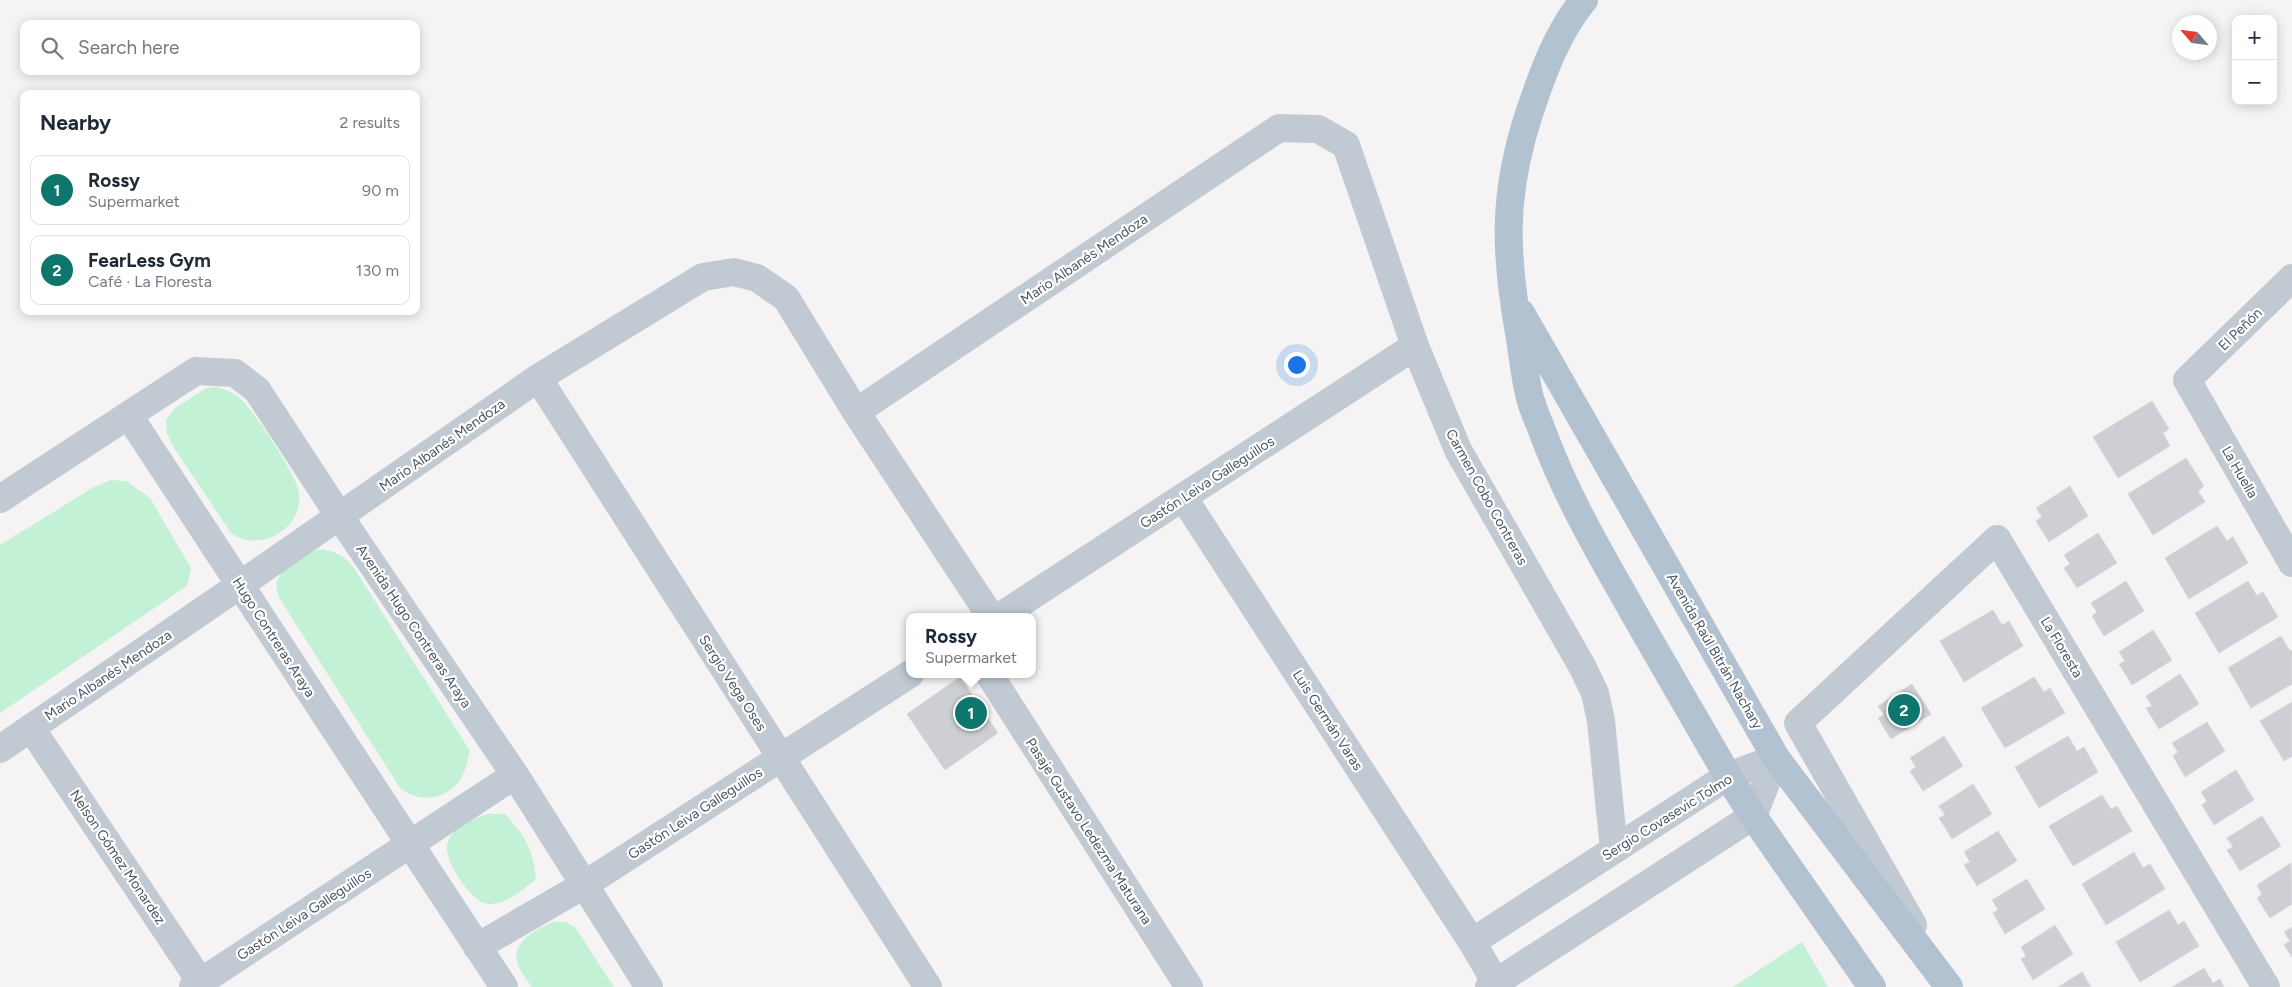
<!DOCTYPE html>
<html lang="en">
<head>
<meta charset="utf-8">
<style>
  :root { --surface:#fff; --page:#f6f6f7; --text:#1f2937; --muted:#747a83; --line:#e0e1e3; --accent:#0f766e }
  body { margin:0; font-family:Figtree,sans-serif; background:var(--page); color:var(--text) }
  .controls { position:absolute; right:15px; top:15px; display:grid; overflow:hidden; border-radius:10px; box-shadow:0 2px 12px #0003 }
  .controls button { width:45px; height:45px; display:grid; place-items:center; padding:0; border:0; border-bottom:1px solid var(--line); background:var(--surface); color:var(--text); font:25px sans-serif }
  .compass { position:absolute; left:2172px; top:15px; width:45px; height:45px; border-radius:50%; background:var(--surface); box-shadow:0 2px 12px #0003; rotate:298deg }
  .you { position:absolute; left:1296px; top:364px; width:18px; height:18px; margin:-12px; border:4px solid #fff; border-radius:50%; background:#1a73e8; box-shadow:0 0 0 8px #1a73e833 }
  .badge { display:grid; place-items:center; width:32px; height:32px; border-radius:50%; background:var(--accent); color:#fff; font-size:16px; font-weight:700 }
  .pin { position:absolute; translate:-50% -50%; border:2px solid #fff; box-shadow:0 1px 5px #0006 }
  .popup { position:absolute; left:906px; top:613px; width:130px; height:65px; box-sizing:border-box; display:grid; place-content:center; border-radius:10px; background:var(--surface); filter:drop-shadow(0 1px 4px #0005); font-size:16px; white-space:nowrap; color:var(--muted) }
  .popup b { font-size:19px; color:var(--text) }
  .popup::after { content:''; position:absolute; left:50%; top:100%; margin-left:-10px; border:10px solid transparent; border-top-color:var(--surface) }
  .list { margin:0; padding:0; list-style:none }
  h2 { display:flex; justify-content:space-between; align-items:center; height:65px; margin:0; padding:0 20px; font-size:21px }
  h2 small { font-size:16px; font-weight:400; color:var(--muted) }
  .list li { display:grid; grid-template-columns:32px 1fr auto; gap:15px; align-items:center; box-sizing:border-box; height:70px; margin:0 10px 10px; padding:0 10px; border:1px solid var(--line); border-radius:10px }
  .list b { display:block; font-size:19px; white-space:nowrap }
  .list p { margin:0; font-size:16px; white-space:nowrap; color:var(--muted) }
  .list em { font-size:16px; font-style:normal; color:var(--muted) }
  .icon { flex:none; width:28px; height:28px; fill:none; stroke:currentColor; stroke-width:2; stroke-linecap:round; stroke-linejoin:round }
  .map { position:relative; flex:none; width:2292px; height:987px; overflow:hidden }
  .search { position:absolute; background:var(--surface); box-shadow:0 2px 12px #0003; left:20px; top:20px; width:400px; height:55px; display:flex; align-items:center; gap:12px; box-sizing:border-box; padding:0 18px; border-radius:10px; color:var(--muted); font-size:19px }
  .panel { position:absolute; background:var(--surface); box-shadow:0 2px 12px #0003; left:20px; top:90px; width:400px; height:225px; border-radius:10px }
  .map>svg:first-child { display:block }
  .green { fill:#c3f1d5 }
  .building { fill:#cdcfd5; stroke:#d7d9de }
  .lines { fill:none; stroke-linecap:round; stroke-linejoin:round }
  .minor { stroke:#c1cad2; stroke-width:28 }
  .major { stroke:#b3c2d1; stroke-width:28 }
  .labels { text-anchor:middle; stroke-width:4.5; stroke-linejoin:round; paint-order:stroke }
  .street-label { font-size:14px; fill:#4a5661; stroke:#fff }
</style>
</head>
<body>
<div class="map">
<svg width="2292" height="987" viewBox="0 0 2292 987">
  <rect width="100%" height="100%" fill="#f5f3f3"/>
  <!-- green -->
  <path class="green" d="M 217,387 C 227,390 237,394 244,402 C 257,417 297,475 299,493 C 304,528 260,554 231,533 L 174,448 L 167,433 L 166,420 L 174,409 L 206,388 Z
    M 111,480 L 126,481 L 150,498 L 191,568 L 187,586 L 0,713 L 0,545 L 94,487 Z
    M 319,549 C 335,551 344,555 354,568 L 470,751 C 467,762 465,775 457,784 C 441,801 418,802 400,788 L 278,596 L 276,583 L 288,560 Z
    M 488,814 L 505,814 C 525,836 533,849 536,879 C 523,890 507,904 489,904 C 472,904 444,861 447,845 C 451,827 472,819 488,814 Z
    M 553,922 L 565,922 L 575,927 L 614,987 L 532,987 C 528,981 522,974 519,967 C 508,943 535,930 553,922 Z
    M 1802,942 L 1828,987 L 1733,987 Z"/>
  <!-- building -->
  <path class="building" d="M 2152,401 L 2169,429 L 2163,433 L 2170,446 L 2118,478 L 2093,437 Z
    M 2186,458 L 2204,486 L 2198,491 L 2205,502 L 2153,535 L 2128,494 Z
    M 2070,486 L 2088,516 L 2049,542 L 2036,521 L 2042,517 L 2036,508 Z
    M 2217,526 L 2227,541 L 2233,537 L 2248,563 L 2189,599 L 2165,558 Z
    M 2098,533 L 2117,563 L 2077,588 L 2064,568 L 2070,564 L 2064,555 Z
    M 2126,581 L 2144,611 L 2104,636 L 2092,616 L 2097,612 L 2091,603 Z
    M 2248,581 L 2257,596 L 2263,592 L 2278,617 L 2219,653 L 2195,613 Z
    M 1993,610 L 2002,625 L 2009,621 L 2023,646 L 1964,682 L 1940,641 Z
    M 2153,630 L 2172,660 L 2132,685 L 2119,664 L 2125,661 L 2119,652 Z
    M 2281,636 L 2290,651 L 2292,650 L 2292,684 L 2251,708 L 2228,668 Z
    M 2180,674 L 2199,704 L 2159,729 L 2146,708 L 2152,706 L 2146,696 Z
    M 960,677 L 998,733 L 945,770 L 907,714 Z
    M 2034,677 L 2044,692 L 2050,688 L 2065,713 L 2005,748 L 1981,708 Z
    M 1912,684 L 1931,714 L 1891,739 L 1878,718 L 1884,715 L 1878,706 Z
    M 2292,702 L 2292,756 L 2284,761 L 2260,721 Z
    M 2207,722 L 2225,751 L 2185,777 L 2173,756 L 2178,752 L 2172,743 Z
    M 1944,736 L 1963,766 L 1923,791 L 1910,771 L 1916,767 L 1910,758 Z
    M 2068,736 L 2077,751 L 2084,747 L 2098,772 L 2039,808 L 2015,767 Z
    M 2236,770 L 2254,800 L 2214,825 L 2202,805 L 2207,801 L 2201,792 Z
    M 1973,784 L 1992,814 L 1952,839 L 1939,818 L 1945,815 L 1939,806 Z
    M 2102,795 L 2111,809 L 2117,806 L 2132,831 L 2073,866 L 2049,826 Z
    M 2262,816 L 2281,846 L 2240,871 L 2227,850 L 2233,847 L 2227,838 Z
    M 1998,831 L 2017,861 L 1977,886 L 1964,865 L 1970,862 L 1964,852 Z
    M 2134,852 L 2143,868 L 2150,864 L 2165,889 L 2106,925 L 2082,884 Z
    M 2291,863 L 2292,904 L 2270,918 L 2257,898 L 2262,894 L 2257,885 Z
    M 2027,879 L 2045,909 L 2005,934 L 1993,913 L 1998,910 L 1992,900 Z
    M 2169,910 L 2178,925 L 2184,921 L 2199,946 L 2140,982 L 2116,942 Z
    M 2055,925 L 2073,954 L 2033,980 L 2021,959 L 2026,956 L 2021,947 Z
    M 2292,927 L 2292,957 L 2284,945 L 2290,941 L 2284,932 Z
    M 2204,968 L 2213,983 L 2220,979 L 2224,987 L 2172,987 Z
    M 2082,972 L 2091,987 L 2058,987 Z"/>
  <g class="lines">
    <!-- minor -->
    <path class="minor" d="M 2292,278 L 2187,380 L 2292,563
      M 538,378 L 928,987
      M 856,412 L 1279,128 L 1318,129 L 1346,145 L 1415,346 L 1458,450 L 1582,666 L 1595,693 L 1601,721 L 1614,850
      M 129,416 L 504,987
      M 1183,497 L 1472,942 L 1496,983
      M 0,499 L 196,371 L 235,373 L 257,390 L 340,517 L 515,775 L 649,987
      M 999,617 L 1415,346
      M 989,674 L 1189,987
      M 31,728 L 204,987
      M 0,749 L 240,585 L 538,378 L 703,277 L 734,272 L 757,278 L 786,298 L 856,412 L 991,617
      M 1913,925 L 1798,723 L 1997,539 L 2266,987
      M 1472,942 L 1728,776 L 1776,758
      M 477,947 L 584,885 L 910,674
      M 193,987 L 515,775
      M 1489,987 L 1753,816 L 1776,758"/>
    <!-- major -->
    <path class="major" d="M 1584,0 C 1557,32 1542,75 1529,114 C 1502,196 1505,255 1520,339 C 1523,358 1525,379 1530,398 C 1533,410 1539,422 1543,433 C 1563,487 1590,536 1618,585 C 1654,649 1691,712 1728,776 L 1753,816 L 1872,987
      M 1521,313 L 1776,758 L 1949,987"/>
  </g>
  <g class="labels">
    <!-- street labels -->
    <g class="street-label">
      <text transform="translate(1084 259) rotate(-34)" y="5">Mario Albanés Mendoza</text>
      <text transform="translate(2240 329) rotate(-44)" y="5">El Peñón</text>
      <text transform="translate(442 445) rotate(-35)" y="5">Mario Albanés Mendoza</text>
      <text transform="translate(2240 472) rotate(60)" y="5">La Huella</text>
      <text transform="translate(1207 482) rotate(-33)" y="5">Gastón Leiva Galleguillos</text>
      <text transform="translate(1487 497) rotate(61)" y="5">Carmen Cobo Contreras</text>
      <text transform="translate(414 626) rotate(56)" y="5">Avenida Hugo Contreras Araya</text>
      <text transform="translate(274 637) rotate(57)" y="5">Hugo Contreras Araya</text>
      <text transform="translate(2062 647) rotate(59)" y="5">La Floresta</text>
      <text transform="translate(1715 651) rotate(60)" y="5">Avenida Raúl Bitrán Nachary</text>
      <text transform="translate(108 675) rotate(-34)" y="5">Mario Albanés Mendoza</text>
      <text transform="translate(733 683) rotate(57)" y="5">Sergio Vega Oses</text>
      <text transform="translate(1328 720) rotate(57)" y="5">Luis Germán Varas</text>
      <text transform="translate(695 813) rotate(-33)" y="5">Gastón Leiva Galleguillos</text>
      <text transform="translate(1667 817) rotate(-32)" y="5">Sergio Covasevic Tolmo</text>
      <text transform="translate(1089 831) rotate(57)" y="5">Pasaje Gustavo Ledezma Maturana</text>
      <text transform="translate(118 857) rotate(56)" y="5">Nelson Gómez Monardez</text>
      <text transform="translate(304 914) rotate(-33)" y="5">Gastón Leiva Galleguillos</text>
    </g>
  </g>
</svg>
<div class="controls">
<button>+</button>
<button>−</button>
</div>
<svg class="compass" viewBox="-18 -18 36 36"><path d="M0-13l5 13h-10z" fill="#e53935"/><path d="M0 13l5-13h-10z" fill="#747a83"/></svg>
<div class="you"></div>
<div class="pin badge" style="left:971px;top:713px">1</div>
<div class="popup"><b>Rossy</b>Supermarket</div>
<div class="pin badge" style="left:1904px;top:710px">2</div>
<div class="search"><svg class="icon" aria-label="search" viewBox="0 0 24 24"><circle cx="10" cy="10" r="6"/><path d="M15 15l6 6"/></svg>Search here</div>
<section class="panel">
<h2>Nearby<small>2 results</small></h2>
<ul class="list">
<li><span class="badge">1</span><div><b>Rossy</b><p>Supermarket</p></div><em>90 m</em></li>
<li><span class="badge">2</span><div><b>FearLess Gym</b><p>Café · La Floresta</p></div><em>130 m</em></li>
</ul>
</section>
</div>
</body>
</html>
